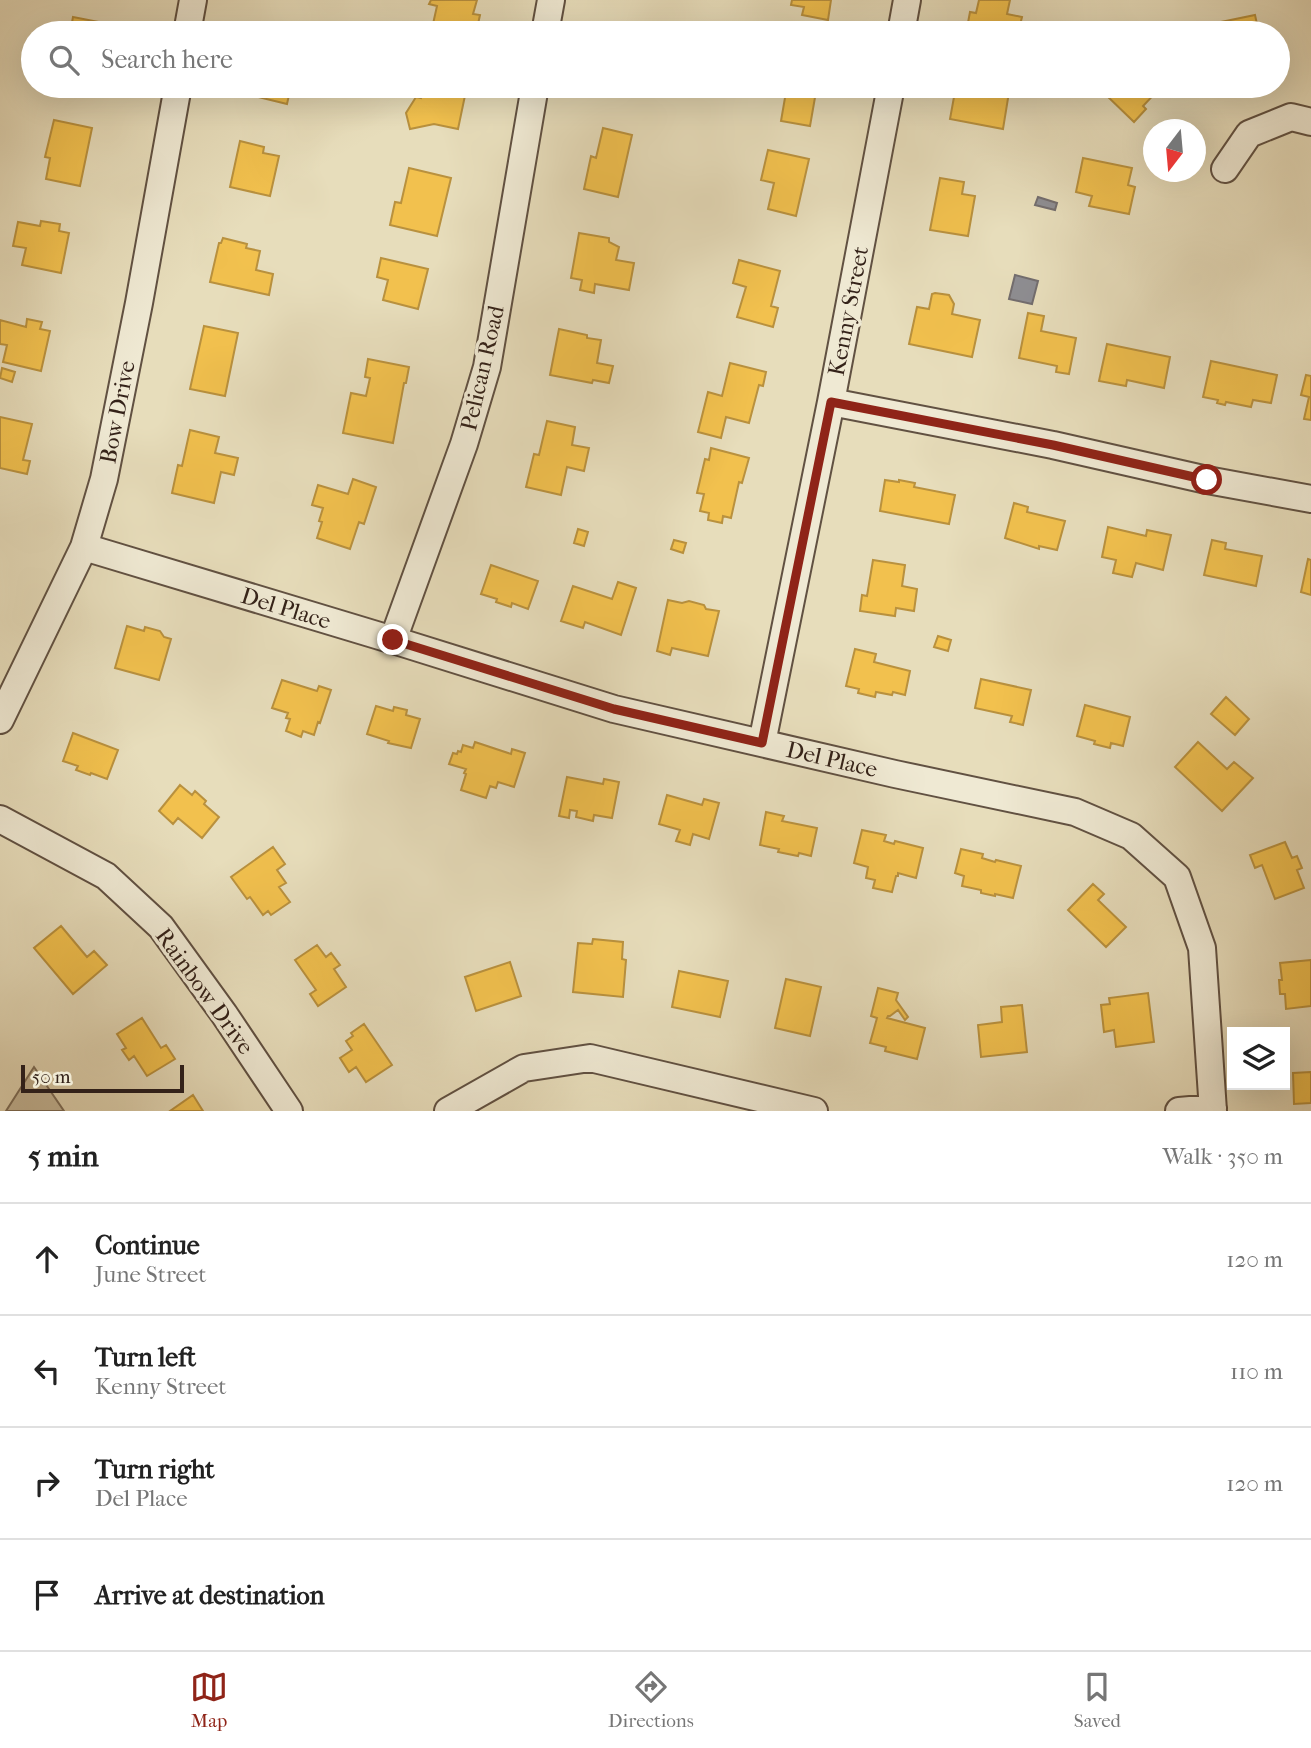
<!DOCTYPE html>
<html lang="en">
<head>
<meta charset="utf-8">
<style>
  :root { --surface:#fff; --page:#f2f2f2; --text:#222; --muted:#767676; --line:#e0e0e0; --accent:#8f2418 }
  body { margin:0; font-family:"IM FELL French Canon",serif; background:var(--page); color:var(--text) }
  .controls { position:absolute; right:21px; bottom:21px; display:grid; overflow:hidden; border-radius:0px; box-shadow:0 7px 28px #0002 }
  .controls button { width:63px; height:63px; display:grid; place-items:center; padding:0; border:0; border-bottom:2px solid var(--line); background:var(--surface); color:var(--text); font:35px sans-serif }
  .compass { position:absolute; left:1143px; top:119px; width:63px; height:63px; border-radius:50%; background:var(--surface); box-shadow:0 7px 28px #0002; rotate:196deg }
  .scale { position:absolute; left:21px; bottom:18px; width:163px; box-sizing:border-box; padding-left:7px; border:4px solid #342219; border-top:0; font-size:19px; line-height:24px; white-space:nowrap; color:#342219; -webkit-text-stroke:5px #efe9d3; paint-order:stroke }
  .stop { position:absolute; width:21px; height:21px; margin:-16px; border:5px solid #8f2418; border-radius:50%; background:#fff }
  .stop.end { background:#8f2418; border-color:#fff; box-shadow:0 2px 7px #0008 }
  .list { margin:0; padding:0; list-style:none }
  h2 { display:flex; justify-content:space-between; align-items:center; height:91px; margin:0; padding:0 28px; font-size:30px }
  h2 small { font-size:23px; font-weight:400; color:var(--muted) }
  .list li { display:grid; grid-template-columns:46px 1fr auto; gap:21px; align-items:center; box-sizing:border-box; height:112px; padding:0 28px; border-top:2px solid var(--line) }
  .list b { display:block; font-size:26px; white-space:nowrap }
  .list p { margin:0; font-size:23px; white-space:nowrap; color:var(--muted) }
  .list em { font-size:23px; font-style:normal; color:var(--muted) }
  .icon { flex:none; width:38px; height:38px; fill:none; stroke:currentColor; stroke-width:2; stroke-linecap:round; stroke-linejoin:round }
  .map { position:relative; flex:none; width:1311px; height:1111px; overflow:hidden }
  .search { position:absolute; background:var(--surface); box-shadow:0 7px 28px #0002; left:21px; right:21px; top:21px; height:77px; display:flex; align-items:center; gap:18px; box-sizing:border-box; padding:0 24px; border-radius:38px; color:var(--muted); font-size:26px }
  .sheet { height:539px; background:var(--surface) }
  nav { display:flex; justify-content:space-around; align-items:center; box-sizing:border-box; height:98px; border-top:2px solid var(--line); background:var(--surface); font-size:19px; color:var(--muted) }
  nav a { display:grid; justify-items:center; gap:4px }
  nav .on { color:var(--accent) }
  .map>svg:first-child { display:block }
  .green { fill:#c9bd9f; stroke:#7e705c; stroke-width:2 }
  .homes { fill:#f2c14e; stroke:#b9913e; stroke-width:2 }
  .industry { fill:#8d8d92; stroke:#726d6e; stroke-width:2 }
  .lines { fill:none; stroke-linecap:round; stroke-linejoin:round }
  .street-casing { stroke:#615142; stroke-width:30 }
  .street { stroke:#efe9d3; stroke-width:26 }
  .route { stroke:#8f2418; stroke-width:9 }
  .labels { text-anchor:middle; stroke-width:7; stroke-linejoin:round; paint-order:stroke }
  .street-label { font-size:23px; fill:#342219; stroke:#efe9d3 }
</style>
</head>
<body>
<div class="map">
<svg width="1311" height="1111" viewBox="0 0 1311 1111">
  <rect width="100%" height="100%" fill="#e7ddbb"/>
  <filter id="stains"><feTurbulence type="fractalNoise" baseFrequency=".00286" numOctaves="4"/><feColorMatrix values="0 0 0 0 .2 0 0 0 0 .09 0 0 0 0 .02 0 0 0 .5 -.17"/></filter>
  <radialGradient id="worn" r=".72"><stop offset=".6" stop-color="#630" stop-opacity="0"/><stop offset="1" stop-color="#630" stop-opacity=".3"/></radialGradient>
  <!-- green -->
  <path class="green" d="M 34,1067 L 64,1111 L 6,1111 Z"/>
  <!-- homes -->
  <path class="homes" d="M 431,0 L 477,0 L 473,14 L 480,15 L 476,33 L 433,24 L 437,6 L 429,4 Z
    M 792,0 L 831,0 L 828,20 L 802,15 L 804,7 L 791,5 Z
    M 979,0 L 1010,0 L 1007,14 L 1022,17 L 1018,33 L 991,33 L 967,28 L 970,12 L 976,13 Z
    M 1255,15 L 1259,33 L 1213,33 L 1211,24 Z
    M 73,17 L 109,24 L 107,33 L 70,33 Z
    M 257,86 L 291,86 L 287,104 L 254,96 Z
    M 424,86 L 467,86 L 458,129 L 434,124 L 410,129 L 406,113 L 416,97 L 421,98 Z
    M 778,86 L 817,86 L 810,126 L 781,121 L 786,92 L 777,90 Z
    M 956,86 L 1010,86 L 1003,129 L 950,119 Z
    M 1113,86 L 1128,86 L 1132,90 L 1136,86 L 1171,86 L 1164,93 L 1159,89 L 1143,106 L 1146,109 L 1134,122 L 1105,94 Z
    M 54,120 L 92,128 L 80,186 L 46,179 L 50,158 L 45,157 Z
    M 603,128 L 632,135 L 618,197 L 584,189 L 591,156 L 596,158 Z
    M 240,141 L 264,147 L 263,153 L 279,156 L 270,196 L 230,187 Z
    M 768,150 L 809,159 L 796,216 L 768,209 L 774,183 L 761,180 Z
    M 1083,158 L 1132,168 L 1128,185 L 1135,187 L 1129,214 L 1089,206 L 1092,196 L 1076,192 Z
    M 409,168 L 451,178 L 437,236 L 390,225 L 395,202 L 401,203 Z
    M 940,178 L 964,182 L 962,194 L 975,196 L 968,236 L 930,230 Z
    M 41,221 L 60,224 L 59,231 L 69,233 L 61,273 L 22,265 L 26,248 L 13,246 L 18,222 L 40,226 Z
    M 579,233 L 609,238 L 609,242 L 619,247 L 616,260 L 634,263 L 629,290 L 595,284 L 594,293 L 580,290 L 582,280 L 571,278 Z
    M 223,238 L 247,244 L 246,248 L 260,251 L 256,270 L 273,274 L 269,295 L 210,282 L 219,243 L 221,243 Z
    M 381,258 L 428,269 L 418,309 L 383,300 L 388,280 L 377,277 Z
    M 739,260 L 780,271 L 771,306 L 778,308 L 773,327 L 737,317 L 746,287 L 733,283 Z
    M 935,293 L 949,295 L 954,304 L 952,314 L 980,320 L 972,357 L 909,344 L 917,307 L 929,309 L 932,294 Z
    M 1028,313 L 1044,316 L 1041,331 L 1076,338 L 1069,374 L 1056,372 L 1057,366 L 1019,358 Z
    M 27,319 L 42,322 L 40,329 L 50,331 L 41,371 L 3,362 L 7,345 L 0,344 L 0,320 L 26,327 Z
    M 204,326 L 238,333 L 225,396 L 190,389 Z
    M 559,329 L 587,335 L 587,338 L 601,340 L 597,363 L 613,366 L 609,383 L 593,380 L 592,383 L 550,375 Z
    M 1107,344 L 1170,357 L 1164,388 L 1127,380 L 1126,386 L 1099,381 Z
    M 368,359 L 409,367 L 406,383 L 404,383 L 393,443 L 343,433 L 351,393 L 366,396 L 370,378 L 365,377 Z
    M 1211,361 L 1277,375 L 1271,403 L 1253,400 L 1251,407 L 1226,402 L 1225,405 L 1217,403 L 1218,400 L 1203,397 Z
    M 730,363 L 766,372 L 763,386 L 759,385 L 749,423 L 726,417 L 721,438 L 698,432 L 708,392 L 722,396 Z
    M 2,368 L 15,372 L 12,382 L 0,378 Z
    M 1306,375 L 1311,376 L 1311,420 L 1304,419 L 1309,397 L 1301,395 Z
    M 0,417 L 32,424 L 23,460 L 30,461 L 27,474 L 0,468 Z
    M 547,421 L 575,427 L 572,445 L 589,448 L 584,471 L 567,467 L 561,495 L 526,487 L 534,454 L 539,455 Z
    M 190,430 L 219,437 L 215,453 L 238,458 L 234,475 L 221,472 L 214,503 L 172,493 L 178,465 L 182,466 Z
    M 711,448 L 749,458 L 742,483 L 739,482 L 731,518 L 723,516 L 722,523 L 708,520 L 709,513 L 700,511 L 704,494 L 697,493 L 705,459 L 709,460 Z
    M 353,479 L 376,487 L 364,524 L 359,522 L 350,549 L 317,538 L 322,522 L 319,521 L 323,508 L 312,505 L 318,485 L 348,494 Z
    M 885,480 L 899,482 L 899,480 L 915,483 L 914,487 L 955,495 L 949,524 L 880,511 Z
    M 1014,503 L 1028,507 L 1027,512 L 1065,521 L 1057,550 L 1039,546 L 1039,549 L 1005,538 Z
    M 1108,527 L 1146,536 L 1147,530 L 1171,535 L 1163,570 L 1136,563 L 1132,577 L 1113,573 L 1116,560 L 1102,557 Z
    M 578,529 L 588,532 L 584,546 L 574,543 Z
    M 674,540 L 686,543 L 683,553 L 671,549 Z
    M 1212,540 L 1226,543 L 1225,549 L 1262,556 L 1256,586 L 1204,575 Z
    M 1308,559 L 1311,560 L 1311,595 L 1301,592 Z
    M 873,560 L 905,565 L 902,586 L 917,589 L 914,611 L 896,608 L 895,616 L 860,611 L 862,595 L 867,596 Z
    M 491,565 L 538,581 L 528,609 L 512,603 L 511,607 L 496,602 L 497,599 L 481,594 Z
    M 618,582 L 636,588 L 621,635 L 585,622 L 583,628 L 561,621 L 573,586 L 612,599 Z
    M 668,600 L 682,603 L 689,601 L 704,605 L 706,609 L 719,611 L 708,656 L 672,648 L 670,655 L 657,651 Z
    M 127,626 L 144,631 L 145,627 L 160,631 L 164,637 L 171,639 L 159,680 L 115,668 Z
    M 938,636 L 951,640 L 948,651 L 934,647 Z
    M 855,649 L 876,654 L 874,662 L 910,671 L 905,695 L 893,692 L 892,695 L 876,692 L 875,697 L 858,693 L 859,689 L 846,686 Z
    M 981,679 L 1031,690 L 1023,725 L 1010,722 L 1012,716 L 975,708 Z
    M 282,680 L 317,691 L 319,686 L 331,690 L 320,723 L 318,722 L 314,735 L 303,731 L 301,737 L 286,731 L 290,719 L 286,718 L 288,713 L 272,708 Z
    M 1226,697 L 1249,719 L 1235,735 L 1211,714 Z
    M 1085,705 L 1130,717 L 1123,746 L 1111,743 L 1110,748 L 1094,744 L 1095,741 L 1077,736 Z
    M 376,706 L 393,711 L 394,707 L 407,710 L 406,715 L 420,719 L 411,748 L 388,743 L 389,741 L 367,734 Z
    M 73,733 L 118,750 L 107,779 L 91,773 L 90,775 L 76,770 L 78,766 L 63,761 Z
    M 475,742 L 511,754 L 512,749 L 525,753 L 514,787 L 498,782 L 496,788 L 490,786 L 486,798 L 461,790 L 466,774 L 464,773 L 466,769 L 449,764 L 453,753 L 457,754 L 458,751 L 461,752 L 463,745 L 473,748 Z
    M 1198,742 L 1227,769 L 1234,762 L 1253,778 L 1222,811 L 1175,767 Z
    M 567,777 L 603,784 L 604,779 L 619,782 L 612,818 L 594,815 L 593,821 L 576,817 L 577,811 L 570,810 L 569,818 L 559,816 Z
    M 180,785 L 192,795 L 195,791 L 206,801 L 204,804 L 219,817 L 202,838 L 178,818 L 173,824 L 159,811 Z
    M 667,795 L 702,805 L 704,799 L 719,803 L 709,839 L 693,834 L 690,845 L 676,841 L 680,830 L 659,824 Z
    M 766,812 L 784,816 L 782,821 L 817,828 L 811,856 L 799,853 L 798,856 L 778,852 L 779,849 L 760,845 Z
    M 862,830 L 886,835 L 884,841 L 894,844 L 895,841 L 923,848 L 916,878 L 898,873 L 898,876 L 896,876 L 892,892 L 873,888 L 875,880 L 866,878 L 868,867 L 854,863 Z
    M 1285,842 L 1292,858 L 1297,856 L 1302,868 L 1297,870 L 1304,888 L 1275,899 L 1262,865 L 1255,868 L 1250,855 Z
    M 273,847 L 285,864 L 277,870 L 286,883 L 279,887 L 290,902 L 271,915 L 268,911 L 263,915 L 250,897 L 247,899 L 231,877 Z
    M 961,849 L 983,854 L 982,858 L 995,862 L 996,860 L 1021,866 L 1013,898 L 995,894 L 995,896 L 981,893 L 981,890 L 962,886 L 964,876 L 955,873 Z
    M 1093,884 L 1104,894 L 1098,900 L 1126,927 L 1106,947 L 1068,910 Z
    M 61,926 L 87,957 L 94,951 L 107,965 L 73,994 L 34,948 Z
    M 593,939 L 623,942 L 622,959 L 626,960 L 623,997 L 573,992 L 578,943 L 592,944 Z
    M 317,945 L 326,957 L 331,953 L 340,965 L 334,969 L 346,987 L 318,1006 L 310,994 L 316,990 L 295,960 Z
    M 1311,960 L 1311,1006 L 1286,1009 L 1285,994 L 1280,994 L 1279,980 L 1282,980 L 1280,963 Z
    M 510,962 L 521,996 L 476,1011 L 465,977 Z
    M 679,971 L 728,981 L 720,1017 L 672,1007 Z
    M 786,979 L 821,987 L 810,1036 L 775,1028 Z
    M 878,988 L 898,993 L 896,1000 L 908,1017 L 905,1020 L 898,1010 L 890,1016 L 888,1016 L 887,1018 L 925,1028 L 917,1059 L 885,1051 L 886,1047 L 870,1043 L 877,1018 L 871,1016 Z
    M 1148,993 L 1154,1042 L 1116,1047 L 1114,1030 L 1104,1032 L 1101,1005 L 1110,1004 L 1109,998 Z
    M 1022,1005 L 1027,1052 L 981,1057 L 978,1025 L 1002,1022 L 1001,1007 Z
    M 142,1018 L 161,1048 L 166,1045 L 175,1059 L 147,1076 L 134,1056 L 129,1060 L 122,1050 L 126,1048 L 117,1034 Z
    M 364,1024 L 392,1065 L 366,1082 L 356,1067 L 349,1072 L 340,1058 L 352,1050 L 346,1041 L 353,1036 L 351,1033 Z
    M 1311,1072 L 1311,1103 L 1294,1104 L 1293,1073 Z
    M 193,1095 L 203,1111 L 170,1111 Z"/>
  <!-- industry -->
  <path class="industry" d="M 1038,197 L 1057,203 L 1055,210 L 1035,205 Z
    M 1015,275 L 1038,281 L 1032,304 L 1009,299 Z"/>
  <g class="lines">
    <!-- street casing -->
    <g class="street-casing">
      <path id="street" d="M 187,33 L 193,0
        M 545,33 L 551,0
        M 901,33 L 907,0
        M 1225,169 L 1249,134 L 1291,117 L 1311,122
        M 831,402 L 1053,445 L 1207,480 L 1311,499
        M 84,547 L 393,640 L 614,709 L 895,774 L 1075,812 L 1131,836 L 1177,877 L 1202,948 L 1213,1111
        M 393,640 L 464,444 L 487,367 L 535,86
        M 0,720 L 84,547 L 104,479 L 139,303 L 178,86
        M 762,743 L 831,402 L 891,86
        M 0,819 L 106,876 L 161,927 L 224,1014 L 289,1111
        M 448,1111 L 524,1068 L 590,1058 L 814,1111
        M 1179,1111 L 1213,1108"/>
    </g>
    <!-- street -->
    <use href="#street" class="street"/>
  </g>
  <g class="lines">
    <!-- route -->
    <path class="route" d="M 393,640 L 614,709 L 762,743 L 831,402 L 1053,445 L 1207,480"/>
  </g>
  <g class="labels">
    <!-- street labels -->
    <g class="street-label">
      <text transform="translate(848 311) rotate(-79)" y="8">Kenny Street</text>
      <text transform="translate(482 368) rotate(-77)" y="8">Pelican Road</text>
      <text transform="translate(117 412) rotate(-79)" y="8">Bow Drive</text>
      <text transform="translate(286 608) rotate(17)" y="8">Del Place</text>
      <text transform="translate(832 759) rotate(13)" y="8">Del Place</text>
      <text transform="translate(205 991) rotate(54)" y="8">Rainbow Drive</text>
    </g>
  </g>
  <rect width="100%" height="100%" filter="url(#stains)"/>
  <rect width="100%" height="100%" fill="url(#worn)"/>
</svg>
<div class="controls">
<button><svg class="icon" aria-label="layers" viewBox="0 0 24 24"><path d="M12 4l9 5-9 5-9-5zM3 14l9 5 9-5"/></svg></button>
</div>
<svg class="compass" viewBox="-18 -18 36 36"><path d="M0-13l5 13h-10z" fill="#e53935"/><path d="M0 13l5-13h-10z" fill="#767676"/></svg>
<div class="scale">50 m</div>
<div class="stop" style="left:1207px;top:480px"></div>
<div class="stop end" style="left:393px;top:640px"></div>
<div class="search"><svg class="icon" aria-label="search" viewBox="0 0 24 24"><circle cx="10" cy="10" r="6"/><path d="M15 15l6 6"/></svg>Search here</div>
</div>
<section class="sheet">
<h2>5 min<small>Walk · 350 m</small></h2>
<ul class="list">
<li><svg class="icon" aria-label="ahead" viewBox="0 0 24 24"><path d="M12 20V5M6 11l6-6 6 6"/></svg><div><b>Continue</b><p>June Street</p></div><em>120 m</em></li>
<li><svg class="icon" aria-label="left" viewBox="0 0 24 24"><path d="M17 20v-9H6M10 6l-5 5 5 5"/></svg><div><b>Turn left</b><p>Kenny Street</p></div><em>110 m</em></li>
<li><svg class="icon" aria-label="right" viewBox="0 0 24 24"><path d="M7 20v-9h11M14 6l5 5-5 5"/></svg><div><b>Turn right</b><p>Del Place</p></div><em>120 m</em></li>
<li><svg class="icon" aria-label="arrive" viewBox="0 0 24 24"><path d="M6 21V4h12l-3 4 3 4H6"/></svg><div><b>Arrive at destination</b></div></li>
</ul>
</section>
<nav>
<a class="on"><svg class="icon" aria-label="map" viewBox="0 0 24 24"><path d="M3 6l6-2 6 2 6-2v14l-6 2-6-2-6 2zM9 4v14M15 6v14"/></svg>Map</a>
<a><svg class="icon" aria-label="directions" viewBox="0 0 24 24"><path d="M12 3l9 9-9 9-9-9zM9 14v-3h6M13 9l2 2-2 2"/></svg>Directions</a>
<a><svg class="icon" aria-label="saved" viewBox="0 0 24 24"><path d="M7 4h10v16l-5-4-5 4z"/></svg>Saved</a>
</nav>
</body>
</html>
